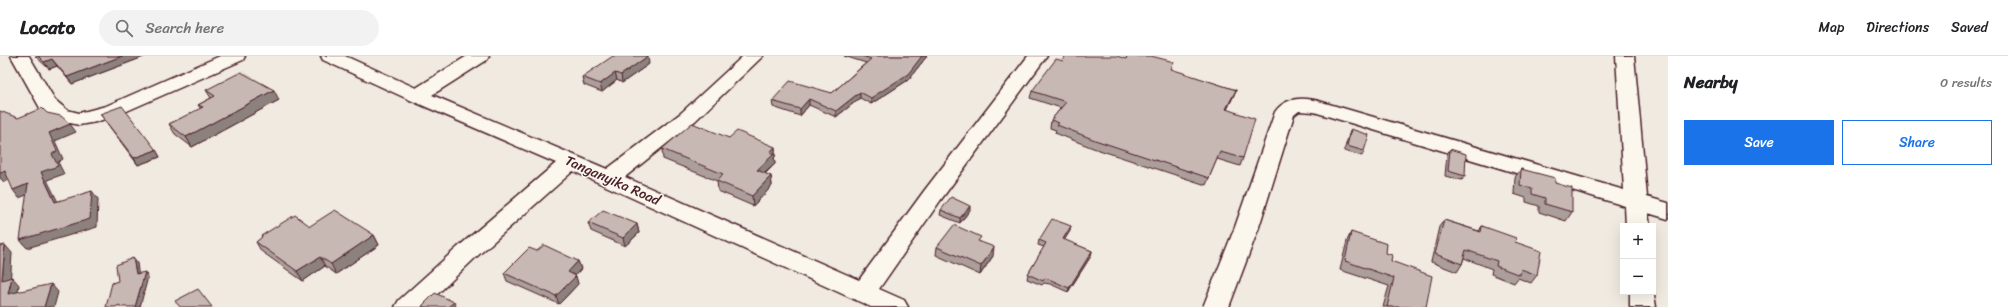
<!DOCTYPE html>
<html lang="en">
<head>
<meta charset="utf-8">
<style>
  :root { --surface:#fff; --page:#f2f2f2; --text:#202124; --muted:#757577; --line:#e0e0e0; --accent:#1a73e8 }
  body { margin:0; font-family:Sriracha,sans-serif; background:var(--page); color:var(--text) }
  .controls { position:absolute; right:12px; bottom:12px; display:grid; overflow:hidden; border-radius:0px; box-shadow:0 4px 16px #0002 }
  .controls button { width:36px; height:36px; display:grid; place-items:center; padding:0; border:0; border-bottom:1px solid var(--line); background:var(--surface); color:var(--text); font:20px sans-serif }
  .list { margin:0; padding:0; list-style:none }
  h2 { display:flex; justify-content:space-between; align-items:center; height:52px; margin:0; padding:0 16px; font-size:17px }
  h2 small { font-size:13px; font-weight:400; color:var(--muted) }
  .actions { display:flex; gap:8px; padding:12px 16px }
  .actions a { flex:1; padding:9px 0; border:1px solid var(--accent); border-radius:0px; text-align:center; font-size:14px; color:var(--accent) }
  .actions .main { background:var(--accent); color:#fff }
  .icon { flex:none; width:22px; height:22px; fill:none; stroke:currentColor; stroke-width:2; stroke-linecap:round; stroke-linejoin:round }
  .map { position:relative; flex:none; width:1668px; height:251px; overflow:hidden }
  header { display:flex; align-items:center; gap:24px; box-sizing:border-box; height:56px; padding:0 20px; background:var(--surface); border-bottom:1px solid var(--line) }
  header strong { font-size:19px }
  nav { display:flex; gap:22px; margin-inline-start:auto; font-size:14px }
  .search { width:280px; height:36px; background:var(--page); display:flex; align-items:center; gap:10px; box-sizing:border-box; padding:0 14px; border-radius:22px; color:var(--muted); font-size:15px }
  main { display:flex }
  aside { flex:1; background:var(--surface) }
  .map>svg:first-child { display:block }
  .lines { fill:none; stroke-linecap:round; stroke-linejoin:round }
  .minor-casing { stroke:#4a1f2b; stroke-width:3 }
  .minor { fill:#fbf7ec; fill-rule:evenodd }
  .wall { fill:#ac9e9a; stroke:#4a1f2b }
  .shaded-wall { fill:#8c817d; stroke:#4a1f2b }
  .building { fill:#c8b8b3; stroke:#4a1f2b }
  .labels { text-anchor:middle; stroke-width:3; stroke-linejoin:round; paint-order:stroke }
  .street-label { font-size:14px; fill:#4a1f2b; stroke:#fbf7ec }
</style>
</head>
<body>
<header>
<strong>Locato</strong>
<div class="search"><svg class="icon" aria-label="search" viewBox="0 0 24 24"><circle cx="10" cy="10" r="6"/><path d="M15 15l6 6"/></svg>Search here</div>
<nav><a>Map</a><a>Directions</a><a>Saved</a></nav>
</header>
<main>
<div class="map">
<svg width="1668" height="251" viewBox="0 0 1668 251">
  <rect width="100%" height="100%" fill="#f0eae0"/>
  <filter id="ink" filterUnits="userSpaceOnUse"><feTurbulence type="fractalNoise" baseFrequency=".025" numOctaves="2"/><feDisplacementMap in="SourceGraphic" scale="8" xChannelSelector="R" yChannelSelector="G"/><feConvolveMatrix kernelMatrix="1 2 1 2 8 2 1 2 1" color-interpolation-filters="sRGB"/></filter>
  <g filter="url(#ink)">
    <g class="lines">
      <!-- minor casing -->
      <g class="minor-casing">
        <path id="minor" d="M 11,0 L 29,0 L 55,44 L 67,54 L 79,57 L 106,50 L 220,0 L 245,0 L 243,4 L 120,58 L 96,66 L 79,69 L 53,63 L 40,52 Z
          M 321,0 L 345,0 L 416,32 L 467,0 L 489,0 L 487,4 L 432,39 L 607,113 L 681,57 L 743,0 L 763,0 L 695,65 L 625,121 L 859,224 L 924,135 L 1028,0 L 1047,0 L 940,145 L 879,233 L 904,244 L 908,251 L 871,251 L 573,115 L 474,203 L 424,251 L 395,251 L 399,244 L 458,191 L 556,107 L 410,44 L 323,4 Z
          M 1616,0 L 1634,0 L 1647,141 L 1668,147 L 1668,163 L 1648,157 L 1650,170 L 1626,170 L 1625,150 L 1314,56 L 1299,55 L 1294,59 L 1259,171 L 1229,251 L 1203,251 L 1235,171 L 1275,56 C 1286,40 1305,41 1322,46 L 1624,134 Z
          M 1653,233 L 1656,251 L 1630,251 L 1630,236 L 1653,236 Z"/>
      </g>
      <!-- minor -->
      <use href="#minor" class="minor"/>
    </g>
    <!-- wall -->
    <path class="wall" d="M 35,0 L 146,0 L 72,28 L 57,10 L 49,13 Z
      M 844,0 L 927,0 L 908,24 L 871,48 L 860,42 L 836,61 L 809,49 L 800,60 L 773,51 L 772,45 L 832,37 L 866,7 Z
      M 1126,3 L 1172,14 L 1236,34 L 1233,41 L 1227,53 L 1243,102 L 1240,110 L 1217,103 L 1206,129 L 1093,92 L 1055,77 L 1056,74 L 1050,72 L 1051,64 L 1061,52 L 1030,42 L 1032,35 L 1063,5 Z
      M 649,8 L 622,27 L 617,24 L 602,36 L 584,29 L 582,21 Z
      M 206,34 L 279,44 L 192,91 L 175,78 L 169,68 L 201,53 L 198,49 L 211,42 Z
      M 100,58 L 156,94 L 160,101 L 138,109 Z
      M 1351,73 L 1364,95 L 1362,100 L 1344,95 L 1349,78 Z
      M 729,82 L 775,91 L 775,101 L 774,102 L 775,108 L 765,118 L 771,120 L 772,130 L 753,150 L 718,135 L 717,125 L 663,103 L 662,93 Z
      M 1450,93 L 1465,120 L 1462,124 L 1445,120 L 1447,98 Z
      M 1521,113 L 1555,127 L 1572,156 L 1566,165 L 1539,156 L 1539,150 L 1526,146 L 1526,142 L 1514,138 L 1515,121 Z
      M 941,154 L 970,154 L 960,167 L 940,159 Z
      M 1444,164 L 1479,175 L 1482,170 L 1515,186 L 1537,219 L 1531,227 L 1518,222 L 1514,227 L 1491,218 L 1492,213 L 1464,202 L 1462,208 L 1457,216 L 1431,206 L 1439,171 Z
      M 588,167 L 637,168 L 639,177 L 625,190 L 591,175 Z
      M 310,170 L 374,179 L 379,189 L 336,218 L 325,210 L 303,225 L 261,195 L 256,186 L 262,182 L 261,180 Z
      M 1070,175 L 1064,184 L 1092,195 L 1091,200 L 1068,236 L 1050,228 L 1044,227 L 1042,229 L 1027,223 L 1028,218 L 1044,191 L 1038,189 L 1039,184 Z
      M 1351,176 L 1386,197 L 1391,205 L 1426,251 L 1383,251 L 1389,230 L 1340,214 L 1347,185 Z
      M 981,186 L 993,200 L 980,219 L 936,199 L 937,191 Z
      M 537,195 L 578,205 L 581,213 L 575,219 L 578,228 L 559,248 L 507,225 L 504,217 Z"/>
    <!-- shaded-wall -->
    <path class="shaded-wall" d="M 122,0 L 146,0 L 72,28 L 67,21 Z
      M 648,0 L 649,8 L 622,27 L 621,19 Z
      M 922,0 L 927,0 L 908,24 L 871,48 L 871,42 Z
      M 52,3 L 57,10 L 49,13 L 44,6 Z
      M 615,17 L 617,24 L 602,36 L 600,28 Z
      M 274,34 L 279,44 L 192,91 L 186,81 Z
      M 1236,34 L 1233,41 L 1224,60 L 1226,53 Z
      M 860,36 L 860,42 L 836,61 L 836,55 Z
      M 809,43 L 809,49 L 800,60 L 800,53 Z
      M 70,68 L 76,76 L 55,85 L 63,103 L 58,106 L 64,118 L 47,124 L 62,154 L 55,146 L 41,116 L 49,77 Z
      M 775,91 L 775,101 L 774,102 L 775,108 L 757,124 L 757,114 L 770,96 Z
      M 156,94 L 160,101 L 138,109 L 134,102 Z
      M 5,115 L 12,123 L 4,126 L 0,122 L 0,117 Z
      M 771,120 L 772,130 L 753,150 L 752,140 Z
      M 28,128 L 34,136 L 19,142 L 13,134 Z
      M 92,135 L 98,143 L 97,171 L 27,192 L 20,184 Z
      M 970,150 L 970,154 L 960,167 L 960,162 Z
      M 637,168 L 639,177 L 625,190 L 623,182 Z
      M 1071,170 L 1070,175 L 1062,188 L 1063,183 Z
      M 374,179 L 379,189 L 336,218 L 331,208 Z
      M 5,189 L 12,197 L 10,232 L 2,224 Z
      M 994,191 L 993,200 L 980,219 L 981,210 Z
      M 1092,195 L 1091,200 L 1068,236 L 1069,232 Z
      M 320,201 L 325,210 L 303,225 L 297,215 Z
      M 133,202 L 137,207 L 139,223 L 136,218 Z
      M 578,205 L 581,213 L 570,225 L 568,216 Z
      M 145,216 L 148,221 L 140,251 L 135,251 Z
      M 576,220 L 578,228 L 559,248 L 556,240 Z
      M 12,221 L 19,229 L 16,247 L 8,238 Z
      M 51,228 L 58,236 L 54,251 L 44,251 Z
      M 454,246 L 456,250 L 455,251 L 448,251 Z"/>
    <!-- building -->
    <path class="building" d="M 38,0 L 122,0 L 67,21 L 52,3 L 44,6 Z
      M 613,0 L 648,0 L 621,19 L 615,17 L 600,28 L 582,21 Z
      M 862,0 L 922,0 L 908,18 L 871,42 L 860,36 L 836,55 L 809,43 L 800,53 L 772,45 L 790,25 L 832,37 L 871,3 Z
      M 1065,0 L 1117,0 L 1126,3 L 1127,0 L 1151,0 L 1174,6 L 1171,13 L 1236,34 L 1226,53 L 1255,63 L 1243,102 L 1220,96 L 1209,122 L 1095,84 L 1057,69 L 1059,67 L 1051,64 L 1066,46 L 1032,35 L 1056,3 L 1063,5 Z
      M 241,16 L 274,34 L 186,81 L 169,68 L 203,51 L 198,49 L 215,40 L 206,34 Z
      M 122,50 L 156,94 L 134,102 L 100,58 Z
      M 42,52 L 47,57 L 61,60 L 70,68 L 49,77 L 57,95 L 52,98 L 58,110 L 41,116 L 55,146 L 92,135 L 90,163 L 20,184 L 28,128 L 13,134 L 5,115 L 0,117 L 0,55 L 18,62 Z
      M 692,67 L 729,82 L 737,75 L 775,91 L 770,96 L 774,98 L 757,114 L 771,120 L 752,140 L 717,125 L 723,118 L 662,93 Z
      M 1351,73 L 1369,79 L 1364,95 L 1347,90 Z
      M 1450,93 L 1466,98 L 1465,120 L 1448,115 Z
      M 1521,113 L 1555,122 L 1555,127 L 1572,132 L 1572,156 L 1545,148 L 1545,142 L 1532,138 L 1532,133 L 1520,129 Z
      M 951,141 L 970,150 L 960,162 L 941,154 Z
      M 335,154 L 374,179 L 331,208 L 320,201 L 297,215 L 256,186 L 262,181 L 261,180 L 295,159 L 310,170 Z
      M 603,154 L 637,168 L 623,182 L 588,167 Z
      M 1052,163 L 1071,170 L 1063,183 L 1092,195 L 1069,232 L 1051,224 L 1045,222 L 1043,225 L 1028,218 L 1046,187 L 1039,184 Z
      M 1444,164 L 1481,176 L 1482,170 L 1516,182 L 1515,186 L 1541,195 L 1537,219 L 1521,213 L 1520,219 L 1496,210 L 1497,205 L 1466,194 L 1462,208 L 1435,198 Z
      M 954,169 L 981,181 L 978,185 L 994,191 L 981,210 L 937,191 Z
      M 1351,176 L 1387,188 L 1386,197 L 1392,199 L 1391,205 L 1432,220 L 1426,251 L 1387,251 L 1394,222 L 1345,205 Z
      M 5,189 L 2,224 L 12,221 L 8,238 L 51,228 L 44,251 L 0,251 L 0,190 Z
      M 544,189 L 578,205 L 568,216 L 576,220 L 556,240 L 504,217 L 529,192 L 537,195 Z
      M 133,202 L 136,218 L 145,216 L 135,251 L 120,251 L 120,249 L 115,251 L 106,251 L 112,227 L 118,225 L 116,209 Z
      M 198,233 L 212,251 L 180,251 L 175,245 Z
      M 435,237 L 454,246 L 448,251 L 424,251 L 422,250 Z"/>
  </g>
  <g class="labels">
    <!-- street labels -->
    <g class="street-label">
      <text transform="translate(613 124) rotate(24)" y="5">Tanganyika Road</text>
    </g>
  </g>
</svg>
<div class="controls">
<button>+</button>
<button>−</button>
</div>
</div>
<aside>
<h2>Nearby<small>0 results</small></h2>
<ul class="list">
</ul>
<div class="actions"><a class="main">Save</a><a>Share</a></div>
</aside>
</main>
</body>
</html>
